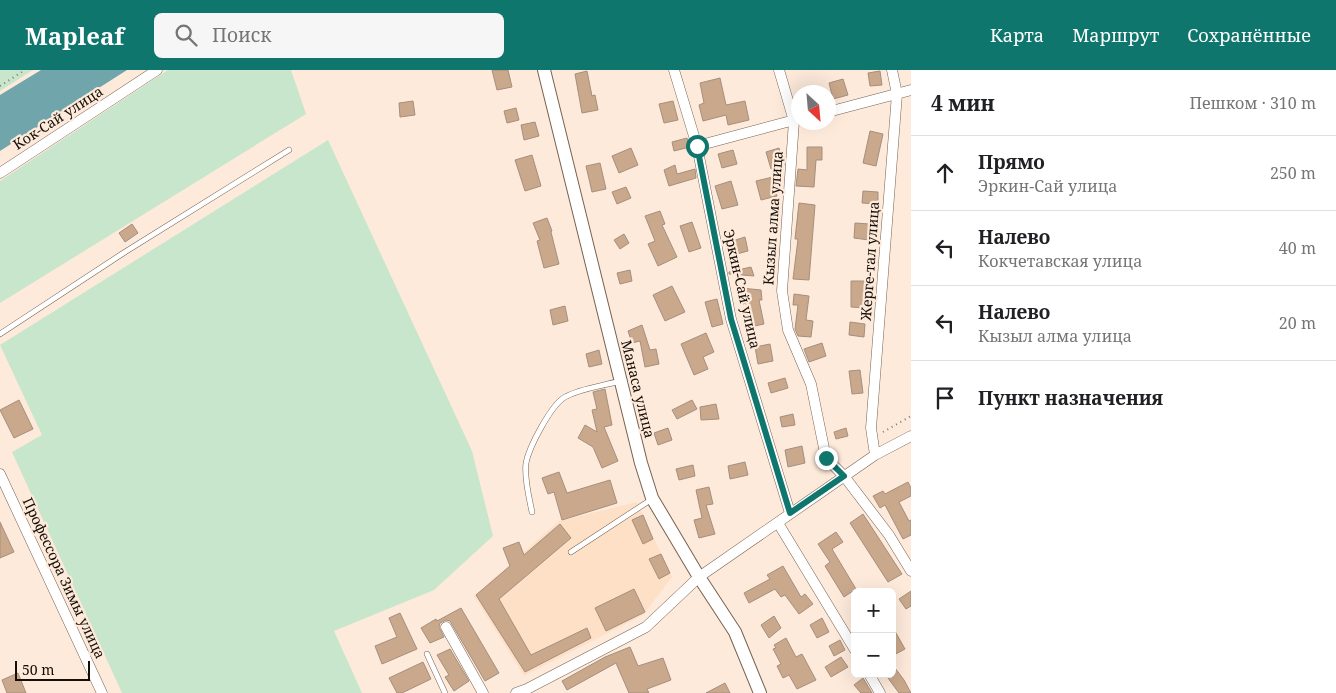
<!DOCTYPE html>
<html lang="ru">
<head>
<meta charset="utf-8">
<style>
  :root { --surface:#fff; --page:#f6f6f6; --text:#202124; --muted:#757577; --line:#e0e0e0; --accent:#0f766e }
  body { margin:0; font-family:"Noto Serif",serif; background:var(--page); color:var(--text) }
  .controls { position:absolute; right:15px; bottom:15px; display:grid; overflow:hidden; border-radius:8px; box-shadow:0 5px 20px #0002 }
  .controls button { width:45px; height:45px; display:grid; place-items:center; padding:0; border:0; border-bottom:1px solid var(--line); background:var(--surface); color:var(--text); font:25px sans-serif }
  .compass { position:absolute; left:791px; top:15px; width:45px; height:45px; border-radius:50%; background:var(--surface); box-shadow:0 5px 20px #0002; rotate:154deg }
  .scale { position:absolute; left:15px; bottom:12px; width:75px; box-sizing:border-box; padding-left:5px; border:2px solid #150e07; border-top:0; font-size:14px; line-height:18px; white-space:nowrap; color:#150e07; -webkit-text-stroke:4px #fdeadb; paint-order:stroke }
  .stop { position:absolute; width:15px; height:15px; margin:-11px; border:4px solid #0f766e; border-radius:50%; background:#fff }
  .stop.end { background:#0f766e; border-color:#fff; box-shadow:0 1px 5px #0008 }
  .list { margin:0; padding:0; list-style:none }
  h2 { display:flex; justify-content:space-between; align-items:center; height:65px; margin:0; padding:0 20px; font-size:21px }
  h2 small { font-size:16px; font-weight:400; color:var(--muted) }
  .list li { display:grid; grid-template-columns:32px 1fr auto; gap:15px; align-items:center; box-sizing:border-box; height:75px; padding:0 20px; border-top:1px solid var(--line) }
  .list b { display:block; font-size:19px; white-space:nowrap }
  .list p { margin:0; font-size:16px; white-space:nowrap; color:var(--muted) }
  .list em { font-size:16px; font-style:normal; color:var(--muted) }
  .icon { flex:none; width:28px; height:28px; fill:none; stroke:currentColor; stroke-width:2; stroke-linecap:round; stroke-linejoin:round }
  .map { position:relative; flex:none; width:911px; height:623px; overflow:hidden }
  header { display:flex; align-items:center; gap:30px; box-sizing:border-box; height:70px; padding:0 25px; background:var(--accent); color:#fff }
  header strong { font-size:24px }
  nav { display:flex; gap:28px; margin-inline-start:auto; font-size:18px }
  .search { width:350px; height:45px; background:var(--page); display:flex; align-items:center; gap:12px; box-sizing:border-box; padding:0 18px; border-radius:8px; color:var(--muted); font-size:19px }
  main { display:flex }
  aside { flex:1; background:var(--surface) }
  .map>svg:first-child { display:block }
  .built { fill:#fee0c7 }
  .green { fill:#c7e6cb }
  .water { fill:#71a5ac }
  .building { fill:#caa88b; stroke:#a58f7e }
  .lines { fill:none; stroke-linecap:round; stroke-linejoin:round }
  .service-casing { stroke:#766251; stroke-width:6 }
  .minor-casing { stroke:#766251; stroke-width:11 }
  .tertiary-casing { stroke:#766251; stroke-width:14 }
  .path { stroke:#84786d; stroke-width:2; stroke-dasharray:1 4; stroke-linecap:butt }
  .service { stroke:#fff; stroke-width:5 }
  .minor { stroke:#fff; stroke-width:10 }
  .tertiary { stroke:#fff; stroke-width:12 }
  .route { stroke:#0f766e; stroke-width:6 }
  .labels { text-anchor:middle; stroke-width:4.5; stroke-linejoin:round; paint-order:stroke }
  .street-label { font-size:14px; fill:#150e07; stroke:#fdeadb }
</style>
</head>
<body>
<header>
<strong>Mapleaf</strong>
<div class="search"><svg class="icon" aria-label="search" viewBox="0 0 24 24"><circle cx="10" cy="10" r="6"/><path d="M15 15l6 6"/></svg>Поиск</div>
<nav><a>Карта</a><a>Маршрут</a><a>Сохранённые</a></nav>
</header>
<main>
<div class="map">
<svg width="911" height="623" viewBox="0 0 911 623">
  <rect width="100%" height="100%" fill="#fdeadb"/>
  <!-- built -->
  <path class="built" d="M 637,432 L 672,507 L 643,545 L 524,606 L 474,526 L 559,451 Z"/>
  <!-- green -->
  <path class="green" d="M 0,0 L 33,0 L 0,21 Z
    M 168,0 L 291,0 L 306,44 L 0,233 L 0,111 Z
    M 328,70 L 472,381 L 493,466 L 434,520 L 334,561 L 362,623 L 122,623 L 12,382 L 42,365 L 0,275 Z"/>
  <!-- water -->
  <path class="water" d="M 41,0 L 127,0 L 0,81 L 0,25 Z"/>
  <!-- building -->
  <path class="building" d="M 492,0 L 508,0 L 512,17 L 497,20 Z
    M 587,1 L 592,26 L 595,25 L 598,40 L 582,43 L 575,4 Z
    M 880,1 L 882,15 L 870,16 L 868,3 Z
    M 720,8 L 726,35 L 745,31 L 749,50 L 728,55 L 726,45 L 703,51 L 699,35 L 704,33 L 700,13 Z
    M 843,9 L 848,25 L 833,29 L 829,13 Z
    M 413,31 L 415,45 L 400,47 L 399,33 Z
    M 673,31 L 678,50 L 664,53 L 659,34 Z
    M 516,38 L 519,50 L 507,53 L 504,41 Z
    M 535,52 L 539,66 L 524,70 L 521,55 Z
    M 870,61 L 883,64 L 876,96 L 863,93 Z
    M 687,68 L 690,77 L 674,81 L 672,72 Z
    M 807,77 L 822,77 L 822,90 L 816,90 L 814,117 L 796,116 L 798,99 L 807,100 Z
    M 631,78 L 638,95 L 619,103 L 612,86 Z
    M 779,78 L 784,95 L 771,99 L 766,82 Z
    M 733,80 L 737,94 L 722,98 L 718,84 Z
    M 532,85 L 541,116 L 525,121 L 515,90 Z
    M 600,93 L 606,119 L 592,122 L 586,96 Z
    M 675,95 L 677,104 L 695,99 L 696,108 L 669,116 L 664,100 Z
    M 773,107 L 777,126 L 761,130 L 756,111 Z
    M 731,111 L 738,135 L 722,139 L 715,116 Z
    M 626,117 L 631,128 L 617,134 L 612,122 Z
    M 863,121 L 878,122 L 878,134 L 862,133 Z
    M 799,133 L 815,135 L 809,210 L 793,209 L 798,169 L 795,169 Z
    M 660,141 L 665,154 L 662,155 L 677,187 L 658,196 L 648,174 L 655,171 L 645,146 Z
    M 547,148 L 552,161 L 551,162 L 559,194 L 544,198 L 537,171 L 540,170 L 533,153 Z
    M 692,152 L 701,178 L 689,182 L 680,156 Z
    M 855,153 L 870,154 L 869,170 L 854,168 Z
    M 132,154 L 138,163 L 125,172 L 119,163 Z
    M 624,164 L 629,173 L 620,179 L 614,170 Z
    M 745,167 L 748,181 L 733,185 L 729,172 Z
    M 751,197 L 754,206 L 729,204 L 729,202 Z
    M 630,200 L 632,211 L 620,214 L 617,203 Z
    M 851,211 L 868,211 L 865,238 L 851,237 Z
    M 672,216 L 685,242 L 665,251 L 653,225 Z
    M 741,218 L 761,220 L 762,230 L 759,230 L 764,254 L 750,257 L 746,233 L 743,234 Z
    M 794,224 L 809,226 L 806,250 L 813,251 L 811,267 L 798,266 L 795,259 L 798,235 L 793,235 Z
    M 717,229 L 723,254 L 712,257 L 705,232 Z
    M 565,236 L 568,251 L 553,255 L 550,240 Z
    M 850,252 L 865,254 L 864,267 L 849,265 Z
    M 642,255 L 650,280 L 656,279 L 659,294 L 645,297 L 640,271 L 632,273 L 628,261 Z
    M 706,263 L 714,282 L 703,287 L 708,299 L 694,305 L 681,274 Z
    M 822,273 L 826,286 L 809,292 L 804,279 Z
    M 770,274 L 773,291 L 758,294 L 755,277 Z
    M 599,280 L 602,294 L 589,297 L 586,284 Z
    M 860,300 L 863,323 L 852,324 L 849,301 Z
    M 785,308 L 788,318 L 771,323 L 768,313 Z
    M 605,319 L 612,355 L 604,357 L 618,391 L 602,398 L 593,377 L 578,368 L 585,355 L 597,362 L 592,340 L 597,339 L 593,322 Z
    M 19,330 L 33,359 L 14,368 L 0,340 Z
    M 692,330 L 697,339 L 677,349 L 672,340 Z
    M 716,334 L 719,349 L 701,350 L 700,337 Z
    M 793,344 L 795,355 L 782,357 L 780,347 Z
    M 668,358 L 672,370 L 658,375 L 654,363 Z
    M 846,358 L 848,366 L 836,369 L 834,362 Z
    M 802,376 L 805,393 L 788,397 L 785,380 Z
    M 745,392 L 748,405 L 730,409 L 728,396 Z
    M 693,395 L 695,406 L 679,410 L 676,399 Z
    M 559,402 L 567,423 L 610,410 L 617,433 L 562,450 L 554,422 L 548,424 L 542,408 Z
    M 908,412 L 911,418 L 911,426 L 899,432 L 909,451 L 911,450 L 911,465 L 903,469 L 885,435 L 880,438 L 873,426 L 883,421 L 885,424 Z
    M 709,417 L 713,434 L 706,435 L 715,464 L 699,468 L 694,450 L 702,448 L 696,420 Z
    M 863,444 L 902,504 L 888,512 L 850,453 Z
    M 643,445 L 653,469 L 643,474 L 632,450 Z
    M 0,452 L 14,482 L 0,488 Z
    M 560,454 L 571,468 L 499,529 L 531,585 L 587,558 L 591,568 L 525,602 L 476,525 L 510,496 L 503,478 L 519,472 L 524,485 Z
    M 836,462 L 843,472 L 832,479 L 856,519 L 844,527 L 825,496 L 830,492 L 818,474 Z
    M 661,484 L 670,503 L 659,509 L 649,489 Z
    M 783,496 L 801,527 L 805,524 L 813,534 L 799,544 L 785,525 L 781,527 L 775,519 L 749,533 L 744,523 L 770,509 L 767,505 Z
    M 634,519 L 645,542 L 606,561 L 595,538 Z
    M 911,521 L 911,536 L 906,539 L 899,529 Z
    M 461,538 L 499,603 L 485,611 L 450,551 L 446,550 L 440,553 L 439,557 L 444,567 L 430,573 L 421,558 L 436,549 L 437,551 Z
    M 400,543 L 417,579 L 382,594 L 375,576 L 397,567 L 389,548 Z
    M 774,546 L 781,558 L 769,568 L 761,555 Z
    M 822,548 L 829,562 L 817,568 L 810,555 Z
    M 892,556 L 905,579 L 892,586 Z
    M 786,568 L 796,587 L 802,584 L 816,610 L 797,619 L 789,605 L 783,608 L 777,596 L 781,594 L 773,579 L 776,578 L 774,575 Z
    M 840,570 L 845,580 L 834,586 L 829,576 Z
    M 630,577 L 638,596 L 663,588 L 671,610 L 647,619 L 649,623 L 629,623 L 616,593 L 567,620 L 562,611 L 605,587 Z
    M 450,579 L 469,611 L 454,621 L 445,607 L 449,605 L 437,585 Z
    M 841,587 L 848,597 L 831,607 L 825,597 Z
    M 423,592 L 431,609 L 402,623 L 397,623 L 389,608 Z
    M 892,594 L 904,610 L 911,623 L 899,623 L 885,604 L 892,604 Z
    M 18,603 L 26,623 L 7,623 L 2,610 Z
    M 863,608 L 872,623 L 861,623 L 854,615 Z
    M 725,613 L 730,623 L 706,623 Z"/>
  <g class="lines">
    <!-- service casing -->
    <g class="service-casing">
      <path id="service" d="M 0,264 L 125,182 L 289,80
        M 532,442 C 529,427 524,408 526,393 C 529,377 551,335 565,327 C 581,318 603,316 620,311
        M 571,482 L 652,429
        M 427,584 L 445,623"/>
    </g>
    <!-- minor casing -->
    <g class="minor-casing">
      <path id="minor" d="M 674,0 L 697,76 L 731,249 L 790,443
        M 779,0 L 794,51 L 782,221 L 788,260 L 811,314 L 826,388 L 844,406 L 889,465 L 911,501
        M 828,42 L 911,20
        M 697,76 L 798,49
        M 0,103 L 157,0
        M 875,385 L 871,358 L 897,24 L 892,0
        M 0,404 L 102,623
        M 778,453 L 855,580
        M 446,557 L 483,623
        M 869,604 L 880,623
        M 516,623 L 527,619 L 646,557 L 699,507 L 875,385 L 911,366"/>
    </g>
    <!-- tertiary casing -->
    <g class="tertiary-casing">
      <path id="tertiary" d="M 544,0 L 641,393 L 652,428 L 699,507 L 735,562 L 760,623"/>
    </g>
    <!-- path -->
    <path class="path" d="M 0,16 L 25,0
      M 883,362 L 911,346"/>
    <!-- service -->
    <use href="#service" class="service"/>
    <!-- minor -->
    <use href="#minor" class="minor"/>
    <!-- tertiary -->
    <use href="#tertiary" class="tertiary"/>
  </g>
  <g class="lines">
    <!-- route -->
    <path class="route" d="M 697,76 L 731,249 L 790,443 L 844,406 L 826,388"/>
  </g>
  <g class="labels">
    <!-- street labels -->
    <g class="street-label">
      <text transform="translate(58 48) rotate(-33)" y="5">Кок-Сай улица</text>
      <text transform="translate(773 148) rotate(-86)" y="5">Кызыл алма улица</text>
      <text transform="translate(870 191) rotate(-86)" y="5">Жерге-тал улица</text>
      <text transform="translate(742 219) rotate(77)" y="5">Эркин-Сай улица</text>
      <text transform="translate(638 319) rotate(76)" y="5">Манаса улица</text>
      <text transform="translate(64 508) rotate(65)" y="5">Профессора Зимы улица</text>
    </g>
  </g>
</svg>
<div class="controls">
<button>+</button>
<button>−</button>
</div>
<svg class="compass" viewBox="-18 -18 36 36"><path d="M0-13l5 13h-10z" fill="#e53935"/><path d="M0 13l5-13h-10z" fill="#757577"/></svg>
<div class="scale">50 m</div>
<div class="stop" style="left:697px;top:76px"></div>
<div class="stop end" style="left:826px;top:388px"></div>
</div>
<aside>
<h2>4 мин<small>Пешком · 310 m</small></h2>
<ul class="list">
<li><svg class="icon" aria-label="ahead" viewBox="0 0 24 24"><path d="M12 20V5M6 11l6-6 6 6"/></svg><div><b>Прямо</b><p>Эркин-Сай улица</p></div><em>250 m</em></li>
<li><svg class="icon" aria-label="left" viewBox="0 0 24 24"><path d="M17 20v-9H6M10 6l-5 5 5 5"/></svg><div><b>Налево</b><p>Кокчетавская улица</p></div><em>40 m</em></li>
<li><svg class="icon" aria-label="left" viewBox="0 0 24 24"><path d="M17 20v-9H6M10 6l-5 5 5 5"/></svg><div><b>Налево</b><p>Кызыл алма улица</p></div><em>20 m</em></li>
<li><svg class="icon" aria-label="arrive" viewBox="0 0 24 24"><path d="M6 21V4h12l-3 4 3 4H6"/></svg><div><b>Пункт назначения</b></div></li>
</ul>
</aside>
</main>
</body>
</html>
